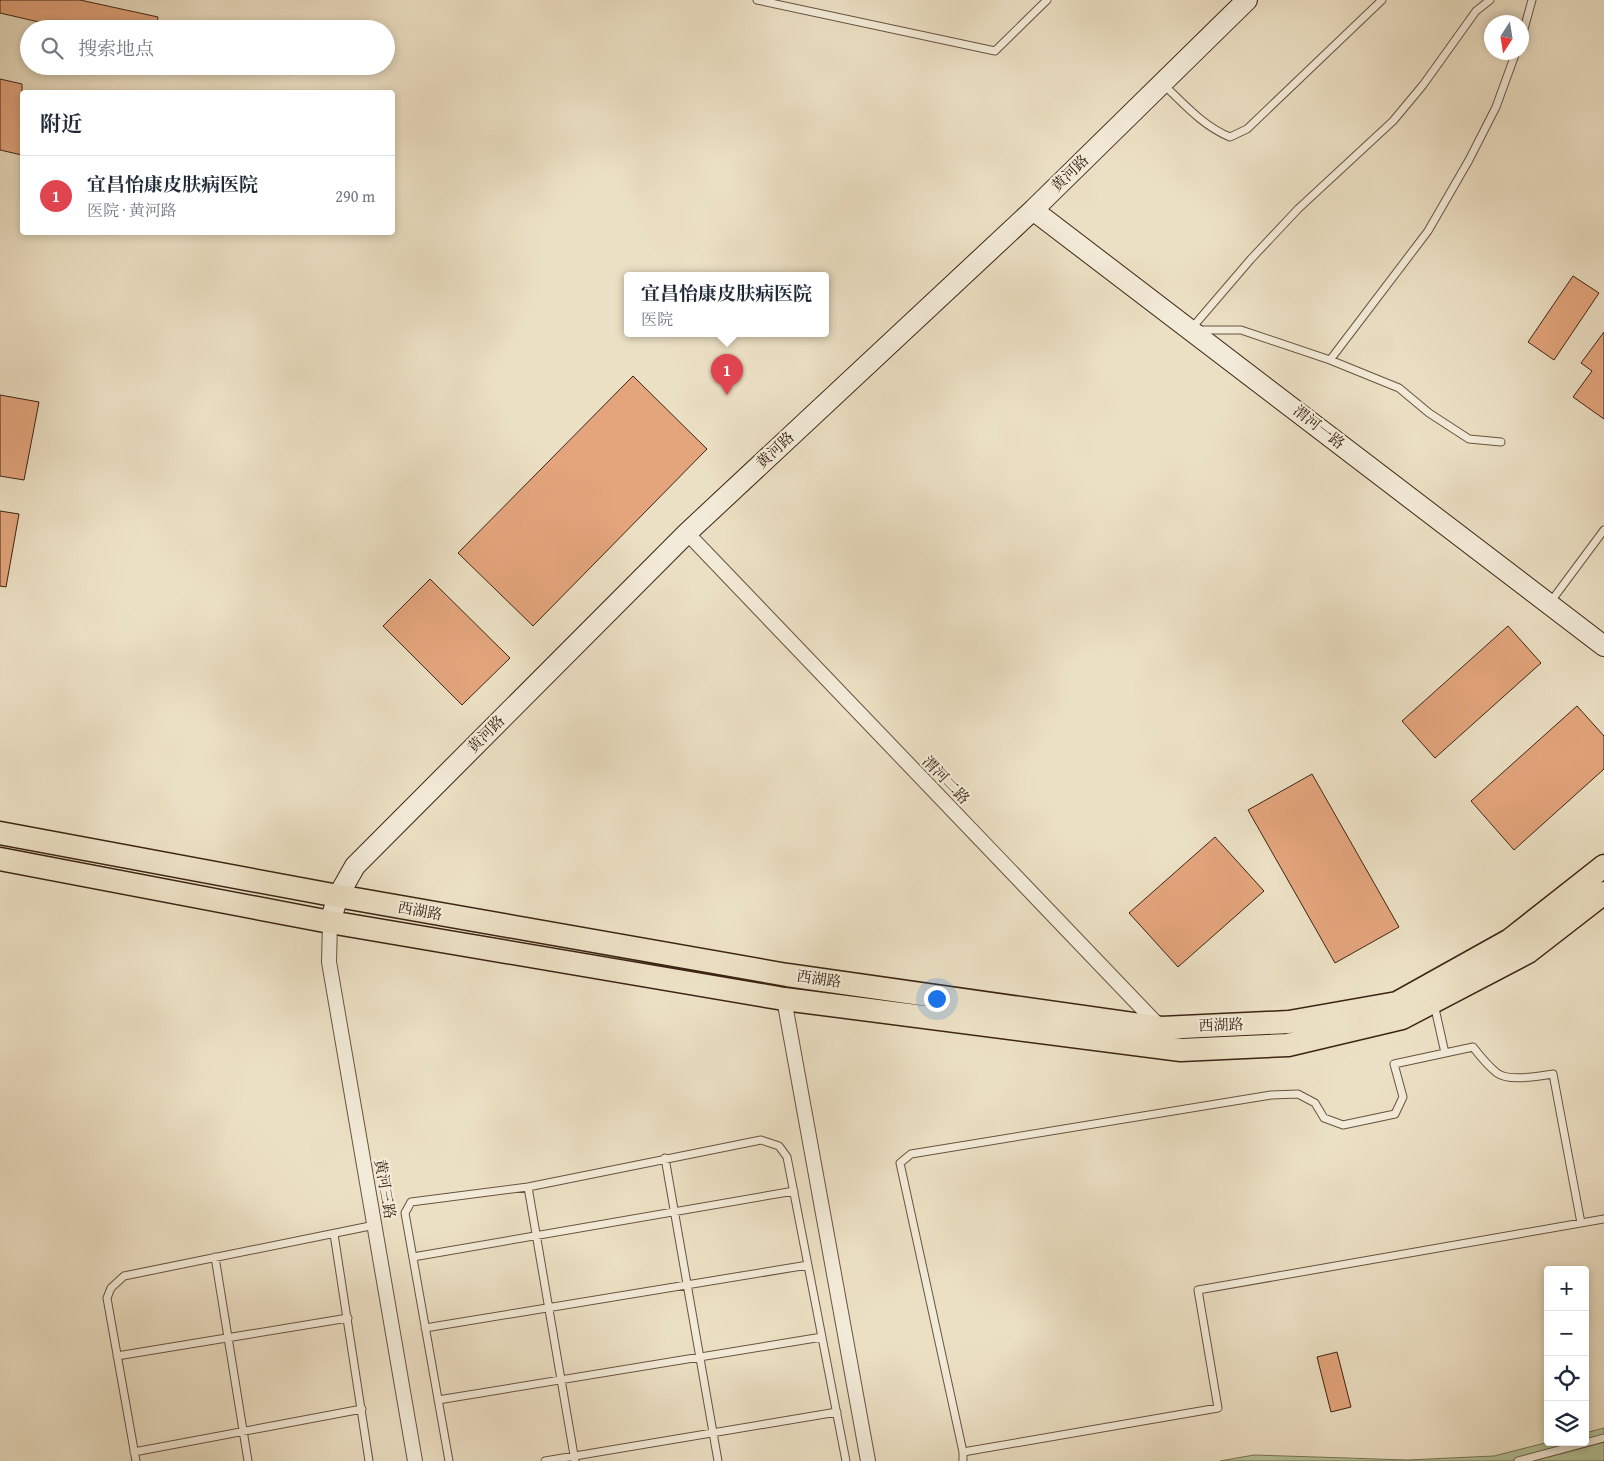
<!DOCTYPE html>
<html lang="zh">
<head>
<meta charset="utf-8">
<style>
  :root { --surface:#fff; --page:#f2f2f3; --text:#1f2937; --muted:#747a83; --line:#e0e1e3; --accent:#8f2418 }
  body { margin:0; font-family:"Gentium Book Plus","Noto Serif SC",serif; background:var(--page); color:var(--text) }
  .controls { position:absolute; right:15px; bottom:15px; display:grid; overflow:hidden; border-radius:5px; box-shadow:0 2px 8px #0003 }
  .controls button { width:45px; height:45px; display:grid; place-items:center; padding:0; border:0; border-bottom:1px solid var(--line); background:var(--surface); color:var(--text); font:25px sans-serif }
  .compass { position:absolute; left:1484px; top:15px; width:45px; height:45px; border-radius:50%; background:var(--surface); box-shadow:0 2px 8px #0003; rotate:192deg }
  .you { position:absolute; left:936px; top:998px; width:18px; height:18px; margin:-12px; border:4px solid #fff; border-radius:50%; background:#1a73e8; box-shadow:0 0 0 8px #1a73e833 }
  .badge { display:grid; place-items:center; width:32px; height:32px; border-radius:50%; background:var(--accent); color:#fff; font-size:16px; font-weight:700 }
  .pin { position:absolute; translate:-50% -41px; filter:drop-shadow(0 1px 2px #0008) }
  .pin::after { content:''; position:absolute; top:26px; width:18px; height:15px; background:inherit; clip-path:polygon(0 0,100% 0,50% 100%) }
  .popup { position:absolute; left:624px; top:272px; width:205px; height:65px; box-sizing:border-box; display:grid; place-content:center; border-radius:5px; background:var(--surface); filter:drop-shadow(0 1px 4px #0005); font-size:16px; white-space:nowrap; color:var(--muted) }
  .popup b { font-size:19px; color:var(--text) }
  .popup::after { content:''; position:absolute; left:50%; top:100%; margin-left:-10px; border:10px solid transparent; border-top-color:var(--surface) }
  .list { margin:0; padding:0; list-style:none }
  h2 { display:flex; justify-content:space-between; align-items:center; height:65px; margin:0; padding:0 20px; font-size:21px }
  h2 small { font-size:16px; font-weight:400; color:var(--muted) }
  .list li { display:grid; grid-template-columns:32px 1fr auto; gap:15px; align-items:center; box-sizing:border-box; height:80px; padding:0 20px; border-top:1px solid var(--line) }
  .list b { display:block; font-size:19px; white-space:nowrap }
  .list p { margin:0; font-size:16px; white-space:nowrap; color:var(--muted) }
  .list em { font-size:16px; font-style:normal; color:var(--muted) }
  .icon { flex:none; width:28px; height:28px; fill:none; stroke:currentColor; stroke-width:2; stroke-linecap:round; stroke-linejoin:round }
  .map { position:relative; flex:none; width:1604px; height:1461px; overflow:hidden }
  .search { position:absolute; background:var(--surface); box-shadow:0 2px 8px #0003; left:20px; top:20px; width:375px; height:55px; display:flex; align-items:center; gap:12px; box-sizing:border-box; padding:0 18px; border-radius:28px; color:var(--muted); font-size:19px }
  .panel { position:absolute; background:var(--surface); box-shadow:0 2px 8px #0003; left:20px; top:90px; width:375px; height:145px; border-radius:5px }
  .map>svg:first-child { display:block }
  .green { fill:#b3c397; stroke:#787455 }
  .building { fill:#e4a57d; stroke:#3c2413 }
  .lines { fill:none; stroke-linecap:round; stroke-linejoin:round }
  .lane-casing { stroke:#68533f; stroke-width:9 }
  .street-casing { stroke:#68533f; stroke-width:16 }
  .secondary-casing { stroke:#3c2413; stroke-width:22 }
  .primary-casing { stroke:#3c2413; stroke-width:25 }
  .lane { stroke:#f3ebd9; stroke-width:7 }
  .street { stroke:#f3ebd9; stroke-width:14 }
  .secondary { stroke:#f3ebd9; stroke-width:20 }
  .primary { stroke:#ece0c4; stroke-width:22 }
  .labels { text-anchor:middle; stroke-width:4.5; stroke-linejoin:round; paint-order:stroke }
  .street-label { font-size:15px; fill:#3c2413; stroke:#f3ebd9 }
</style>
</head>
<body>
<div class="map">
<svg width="1604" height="1461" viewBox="0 0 1604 1461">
  <rect width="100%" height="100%" fill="#ece0c4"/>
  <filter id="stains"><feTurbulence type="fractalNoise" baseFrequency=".004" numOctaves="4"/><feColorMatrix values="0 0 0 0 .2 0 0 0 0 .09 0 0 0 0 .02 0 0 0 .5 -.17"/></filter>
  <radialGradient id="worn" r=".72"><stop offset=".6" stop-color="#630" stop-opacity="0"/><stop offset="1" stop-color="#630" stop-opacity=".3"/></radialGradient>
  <!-- green -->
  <path class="green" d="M 1604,1428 L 1604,1461 L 1220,1461 L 1254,1455 L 1407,1460 L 1494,1456 L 1549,1442 L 1585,1442 L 1585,1433 Z"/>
  <!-- building -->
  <path class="building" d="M 0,0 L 80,0 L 158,17 L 156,29 L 69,29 L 0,13 Z
    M 0,79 L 22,84 L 22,155 L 0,150 Z
    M 1573,276 L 1599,293 L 1554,360 L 1528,342 Z
    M 1604,332 L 1604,419 L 1573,397 L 1592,371 L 1581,363 Z
    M 633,376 L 707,449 L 533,626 L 458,553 Z
    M 0,395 L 39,402 L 24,480 L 0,476 Z
    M 0,511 L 19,514 L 6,587 L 0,586 Z
    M 430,579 L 510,658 L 462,705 L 383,626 Z
    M 1508,626 L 1541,663 L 1435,758 L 1402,721 Z
    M 1577,706 L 1604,736 L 1604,769 L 1514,850 L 1471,801 Z
    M 1312,774 L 1399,927 L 1335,963 L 1248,810 Z
    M 1215,837 L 1264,891 L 1178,967 L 1129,913 Z
    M 1337,1352 L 1351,1407 L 1331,1412 L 1317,1357 Z"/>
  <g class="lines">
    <!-- lane casing -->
    <g class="lane-casing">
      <path id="lane" d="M 757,0 L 995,51 L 1047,0
        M 1522,36 L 1532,0
        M 1163,84 C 1184,104 1203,126 1230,137 L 1247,129 L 1382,0
        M 1191,329 L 1251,259 L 1298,209 L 1393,121 L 1423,85 L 1476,11 L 1490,0
        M 1199,330 L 1241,330 L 1330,360 L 1399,388 L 1429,413 L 1469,439 L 1501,442
        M 1330,360 L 1428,231 L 1469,160 L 1496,107 L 1516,52
        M 1549,604 L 1604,530
        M 1434,1004 L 1445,1053
        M 665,1158 L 718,1461
        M 528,1187 L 575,1461
        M 334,1234 L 369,1461
        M 215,1257 L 248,1461
        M 413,1257 L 794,1191
        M 425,1328 L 808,1265
        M 117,1356 L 348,1318
        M 438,1400 L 822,1337
        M 134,1452 L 362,1409
        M 963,1452 L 900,1163 L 911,1154 L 1271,1095 L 1298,1094 L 1315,1103 L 1324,1118 L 1343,1125 L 1395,1114 L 1403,1097 L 1394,1064 L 1473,1047 C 1480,1056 1488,1066 1497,1073 C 1509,1082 1538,1076 1553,1074 L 1581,1223
        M 136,1461 L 107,1298 L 111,1288 L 124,1276 L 375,1225
        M 449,1461 L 405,1213 L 411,1202 L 528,1187 L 761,1140 L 779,1146 L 787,1157 L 846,1461
        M 545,1461 L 837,1412
        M 963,1461 L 963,1452 L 1218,1408 L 1198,1290 L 1604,1219
        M 1518,1461 L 1604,1438"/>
    </g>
    <!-- street casing -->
    <g class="street-casing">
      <path id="street" d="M 687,533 L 1160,1027
        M 330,922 L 329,962 L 415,1461
        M 784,999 L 868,1461"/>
    </g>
    <!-- secondary casing -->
    <g class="secondary-casing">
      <path id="secondary" d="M 1033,210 L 1604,646
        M 330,922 L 338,896 L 355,866 L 687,533 L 1033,210 L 1247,0"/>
    </g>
    <!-- primary casing -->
    <g class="primary-casing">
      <path id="primary" d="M 0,833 L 338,896 L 787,975 L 1161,1028 L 1289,1022 L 1397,1003 L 1510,940 L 1604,866
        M 0,859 L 330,922 L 784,999 L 1181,1050 L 1288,1045 L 1402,1018 L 1528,952 L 1604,893"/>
    </g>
    <!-- lane -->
    <use href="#lane" class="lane"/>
    <!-- street -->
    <use href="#street" class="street"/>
    <!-- secondary -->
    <use href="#secondary" class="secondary"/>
    <!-- primary -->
    <use href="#primary" class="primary"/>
  </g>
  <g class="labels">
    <!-- street labels -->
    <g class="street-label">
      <text transform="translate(1070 173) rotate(-44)" y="5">黄河路</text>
      <text transform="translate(1319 427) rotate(38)" y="5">渭河一路</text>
      <text transform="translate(775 450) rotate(-43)" y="5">黄河路</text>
      <text transform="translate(486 734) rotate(-45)" y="5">黄河路</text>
      <text transform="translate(946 780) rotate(46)" y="5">渭河二路</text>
      <text transform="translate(420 911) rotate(10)" y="5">西湖路</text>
      <text transform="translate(819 979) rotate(8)" y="5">西湖路</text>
      <text transform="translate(1221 1025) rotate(-2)" y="5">西湖路</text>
      <text transform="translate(385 1189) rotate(80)" y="5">黄河三路</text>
    </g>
  </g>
  <rect width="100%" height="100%" filter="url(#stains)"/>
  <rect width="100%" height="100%" fill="url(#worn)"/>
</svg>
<div class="controls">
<button>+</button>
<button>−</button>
<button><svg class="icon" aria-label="locate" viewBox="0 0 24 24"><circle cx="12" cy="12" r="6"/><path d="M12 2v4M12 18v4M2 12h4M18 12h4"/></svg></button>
<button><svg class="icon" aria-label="layers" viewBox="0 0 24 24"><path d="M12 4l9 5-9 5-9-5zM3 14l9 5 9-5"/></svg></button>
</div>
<svg class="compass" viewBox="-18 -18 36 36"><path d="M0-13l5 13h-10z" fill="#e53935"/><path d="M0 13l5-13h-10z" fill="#747a83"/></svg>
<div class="you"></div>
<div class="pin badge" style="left:727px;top:395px;background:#e0444e">1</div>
<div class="popup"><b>宜昌怡康皮肤病医院</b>医院</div>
<div class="search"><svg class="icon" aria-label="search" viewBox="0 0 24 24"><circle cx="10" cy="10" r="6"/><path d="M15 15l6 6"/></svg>搜索地点</div>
<section class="panel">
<h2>附近<small></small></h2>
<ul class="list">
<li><span class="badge" style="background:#e0444e">1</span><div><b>宜昌怡康皮肤病医院</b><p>医院 · 黄河路</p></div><em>290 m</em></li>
</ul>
</section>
</div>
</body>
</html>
